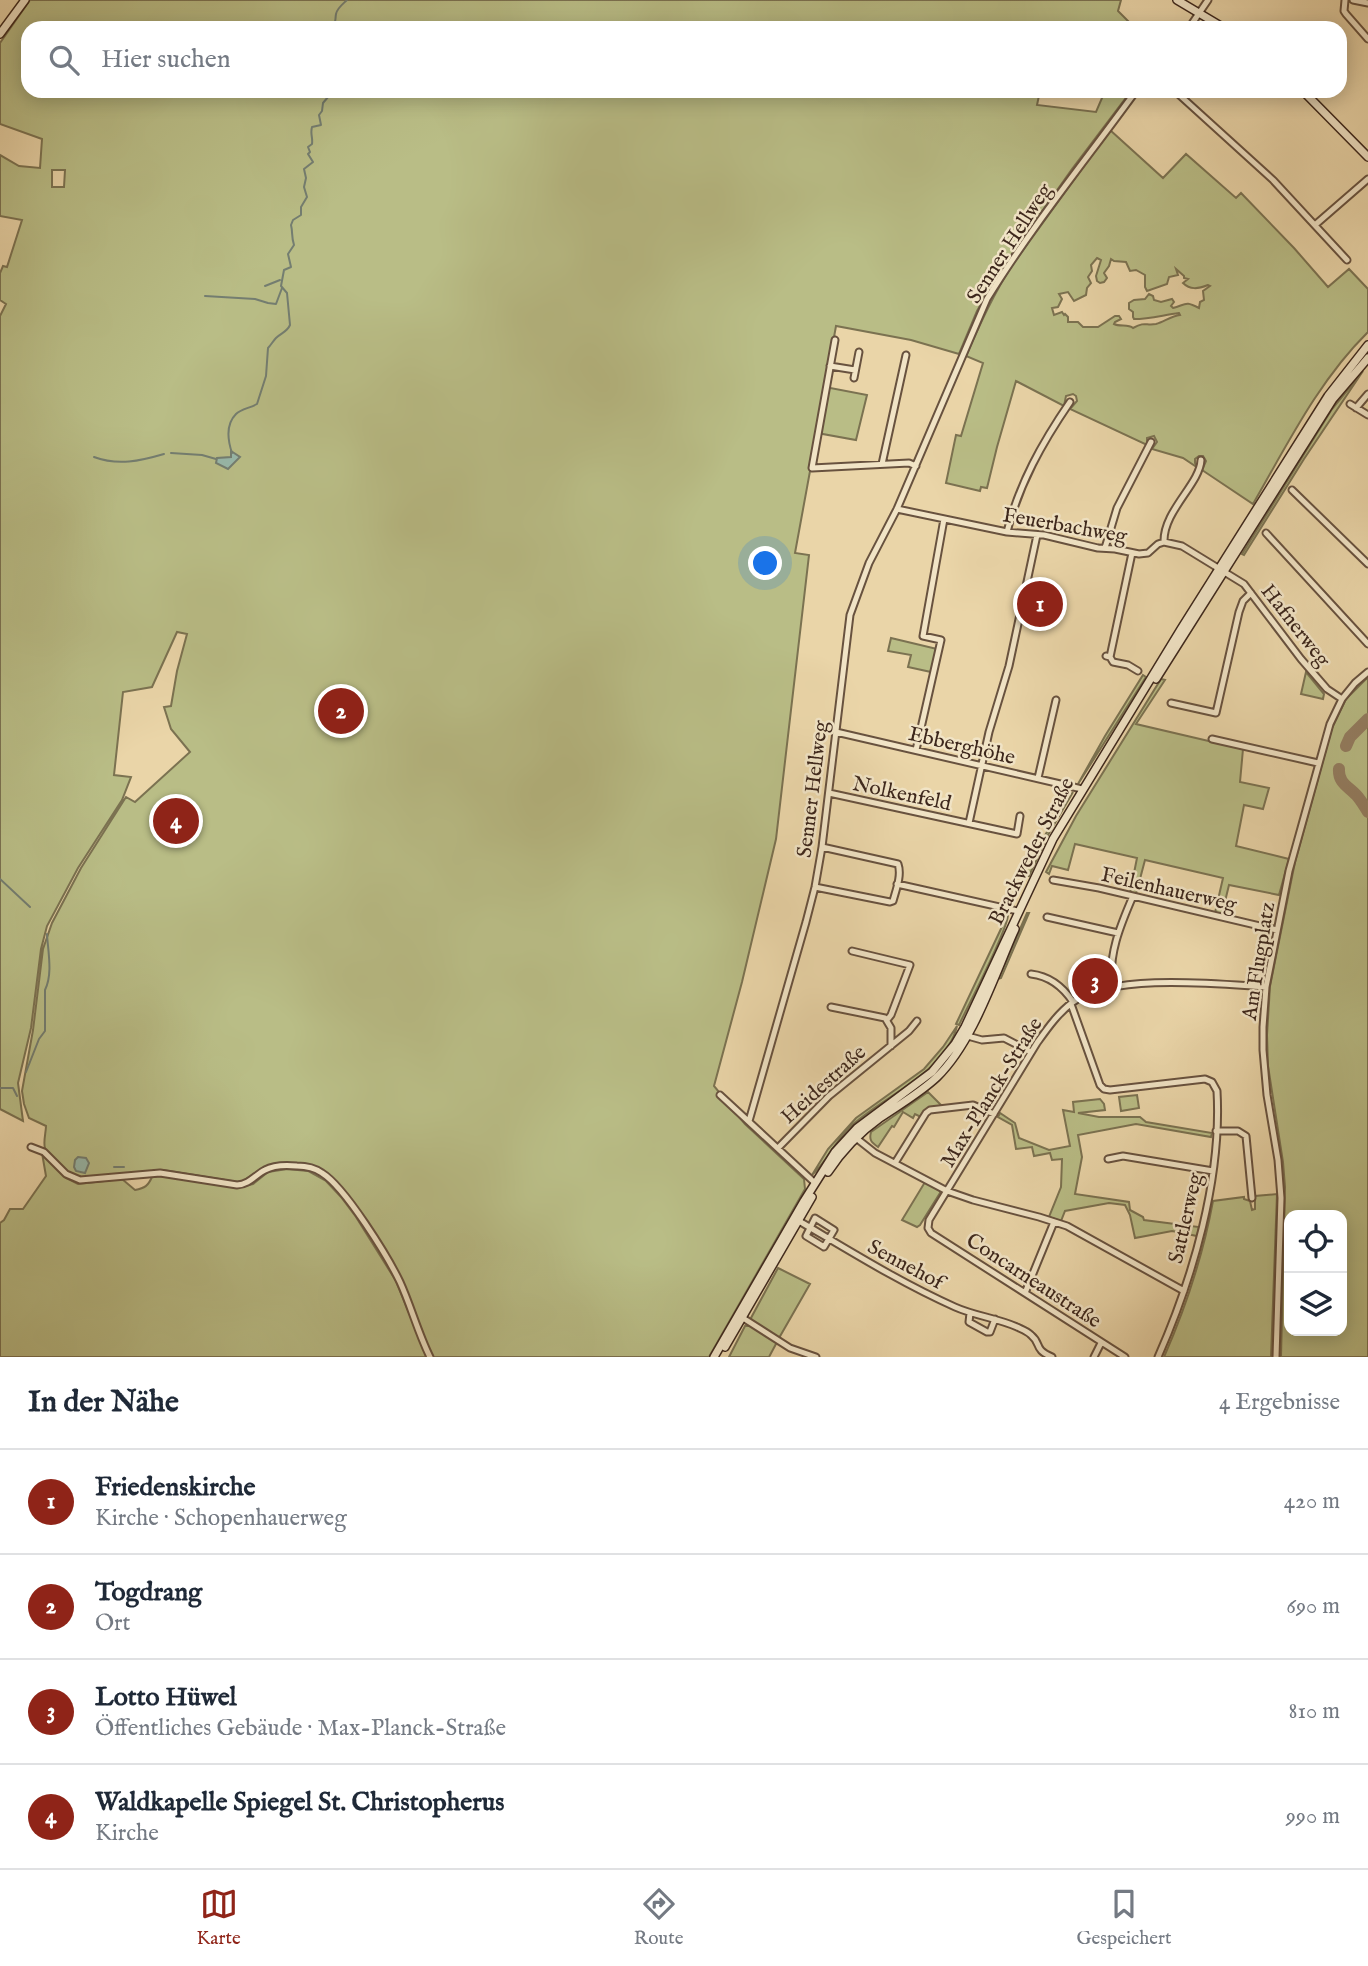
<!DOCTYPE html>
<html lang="de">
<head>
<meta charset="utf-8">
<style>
  :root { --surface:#fff; --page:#f6f6f7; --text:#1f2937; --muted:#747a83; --line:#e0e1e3; --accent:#8f2418 }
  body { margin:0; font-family:"IM FELL English",serif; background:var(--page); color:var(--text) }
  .controls { position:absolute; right:21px; bottom:21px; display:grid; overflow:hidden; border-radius:14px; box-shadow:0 4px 18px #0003 }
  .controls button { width:63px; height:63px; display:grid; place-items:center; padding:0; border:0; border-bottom:2px solid var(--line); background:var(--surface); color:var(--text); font:35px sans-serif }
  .you { position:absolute; left:766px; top:564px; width:24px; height:24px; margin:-18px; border:5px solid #fff; border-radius:50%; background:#1a73e8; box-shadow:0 0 0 10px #1a73e833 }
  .badge { display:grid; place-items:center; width:46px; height:46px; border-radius:50%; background:var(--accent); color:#fff; font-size:23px; font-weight:700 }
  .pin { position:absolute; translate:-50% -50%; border:4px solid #fff; box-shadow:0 2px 7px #0006 }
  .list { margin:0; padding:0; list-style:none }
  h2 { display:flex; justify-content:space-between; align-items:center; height:91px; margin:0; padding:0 28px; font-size:30px }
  h2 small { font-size:23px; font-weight:400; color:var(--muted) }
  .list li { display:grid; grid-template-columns:46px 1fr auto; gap:21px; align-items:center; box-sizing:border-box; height:105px; padding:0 28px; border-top:2px solid var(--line) }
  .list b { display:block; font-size:26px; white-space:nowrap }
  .list p { margin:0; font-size:23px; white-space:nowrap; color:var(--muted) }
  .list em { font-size:23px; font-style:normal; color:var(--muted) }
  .icon { flex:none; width:38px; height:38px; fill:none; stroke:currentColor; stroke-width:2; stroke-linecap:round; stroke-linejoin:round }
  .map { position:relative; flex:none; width:1368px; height:1357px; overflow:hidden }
  .search { position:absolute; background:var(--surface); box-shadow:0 4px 18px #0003; left:21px; right:21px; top:21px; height:77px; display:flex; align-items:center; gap:18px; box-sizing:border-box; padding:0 24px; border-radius:21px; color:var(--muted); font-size:26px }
  .sheet { height:511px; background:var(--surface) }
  nav { display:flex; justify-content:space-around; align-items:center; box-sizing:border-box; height:98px; border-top:2px solid var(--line); background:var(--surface); font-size:19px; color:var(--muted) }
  nav a { display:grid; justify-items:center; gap:4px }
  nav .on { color:var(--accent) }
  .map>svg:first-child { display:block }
  .green { fill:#b9bd86; stroke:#7b7251; stroke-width:2; fill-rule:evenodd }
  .water { fill:#98b8aa; stroke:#747e71; stroke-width:2 }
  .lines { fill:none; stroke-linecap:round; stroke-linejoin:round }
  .stream { stroke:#747e71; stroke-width:2 }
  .taxiway { stroke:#947e62; stroke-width:12 }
  .minor-casing { stroke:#68523f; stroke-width:9 }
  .secondary-casing { stroke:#3d271c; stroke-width:10 }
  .minor { stroke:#f1e4c6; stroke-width:5 }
  .secondary { stroke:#f1e4c6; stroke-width:7 }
  .labels { text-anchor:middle; stroke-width:5; stroke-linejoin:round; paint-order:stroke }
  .street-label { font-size:21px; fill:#3d271c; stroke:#f1e4c6 }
</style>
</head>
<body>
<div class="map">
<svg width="1368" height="1357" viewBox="0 0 1368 1357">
  <rect width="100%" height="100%" fill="#ead5a8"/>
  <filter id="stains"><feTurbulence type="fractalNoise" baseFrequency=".00286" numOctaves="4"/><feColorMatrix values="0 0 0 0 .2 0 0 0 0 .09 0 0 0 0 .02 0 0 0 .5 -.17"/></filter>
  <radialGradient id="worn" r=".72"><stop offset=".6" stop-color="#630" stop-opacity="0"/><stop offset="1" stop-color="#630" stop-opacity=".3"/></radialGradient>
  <!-- green -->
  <path class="green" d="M 30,0 L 1121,0 L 1118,11 L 1135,28 L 28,28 L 28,91 L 1040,91 L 1037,105 L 1096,112 L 1105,91 L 1131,91 L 1072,169 L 1000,271 L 977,311 L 959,354 L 911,340 L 836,326 L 825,387 L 867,395 L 856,440 L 817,433 L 795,553 L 809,555 L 776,839 L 742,982 L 714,1086 L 745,1124 L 804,1179 L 805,1189 L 709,1357 L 432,1357 L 406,1289 L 333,1179 L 313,1166 L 284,1163 L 264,1167 L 243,1181 L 238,1182 L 163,1170 L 78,1178 C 69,1173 48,1159 45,1148 C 43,1142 46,1132 46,1126 L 29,1118 L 24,1104 L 22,1091 L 33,1030 L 43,949 L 52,923 L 81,868 L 126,797 L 135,802 L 190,752 L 171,729 L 164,707 L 171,706 L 177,671 L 187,634 L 177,632 L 152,687 L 123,692 L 114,775 L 131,777 L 122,800 L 78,868 L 47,926 L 41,949 L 31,1028 L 18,1083 L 23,1121 L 0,1109 L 0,316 L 6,304 L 0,300 L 0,273 L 3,266 L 7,267 L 22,220 L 0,216 L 0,155 L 19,166 L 40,168 L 42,139 L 0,124 L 0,43 ZM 52,170 L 65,170 L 64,187 L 52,187 Z
    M 1110,130 L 1163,178 L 1186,154 L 1236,198 L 1241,193 L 1294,248 L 1328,287 L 1349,269 L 1368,289 L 1368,332 C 1319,380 1287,445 1253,504 L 1202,470 L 1206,461 L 1203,456 L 1199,456 L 1195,459 L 1195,463 L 1198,468 L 1183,458 L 1152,449 L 1157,442 L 1154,436 L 1147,438 L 1147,445 L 1070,409 L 1077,401 L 1076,396 L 1073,394 L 1066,396 L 1064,406 L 1016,381 L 997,447 L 987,488 L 981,487 L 980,491 L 946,483 L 956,435 L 961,436 L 983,363 L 966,356 C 980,324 994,293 1013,264 ZM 1097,258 L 1101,260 L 1096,276 L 1097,281 L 1100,283 L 1104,282 L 1107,278 L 1104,273 L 1109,266 L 1111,259 L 1114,261 L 1126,262 L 1130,271 L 1136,270 L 1145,275 L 1145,287 L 1147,291 L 1167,284 L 1169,277 L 1178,275 L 1176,269 L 1184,276 L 1184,278 L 1188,279 L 1183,283 C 1190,290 1198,289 1208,285 L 1210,286 L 1203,291 L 1204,300 L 1200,302 L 1199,308 C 1185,301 1187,304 1173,308 L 1171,306 L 1174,302 L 1172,299 L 1161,302 L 1154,300 L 1153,296 L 1149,294 L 1145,299 L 1134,300 L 1129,303 L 1129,309 L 1133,312 L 1133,317 L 1134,319 C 1150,319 1163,315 1179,313 L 1180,315 C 1171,316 1164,322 1156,324 C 1145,326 1146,321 1133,328 C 1128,324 1120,327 1114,324 L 1115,322 L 1121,319 L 1119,316 L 1115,316 L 1098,327 L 1083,327 L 1078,322 L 1068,322 L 1068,317 L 1065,314 L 1064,315 L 1062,312 L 1054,315 L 1052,308 L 1058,307 L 1062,299 L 1059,294 L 1068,292 L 1074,301 L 1086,295 L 1087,288 L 1091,283 L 1088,277 L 1092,271 L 1091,265 Z
    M 1363,371 L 1304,459 L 1244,555 L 1242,554 L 1332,409 Z
    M 891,638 L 937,649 L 931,672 L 908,667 L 911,655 L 888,651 Z
    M 1306,672 L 1324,694 L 1323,699 L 1301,694 Z
    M 1143,675 L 1146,677 L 1078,784 L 1105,736 Z
    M 1368,677 L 1368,1357 L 1281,1357 L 1285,1187 L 1283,1162 L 1268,1066 L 1267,1035 L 1270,986 L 1295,862 L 1332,728 L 1346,699 ZM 1289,1215 L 1342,1215 L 1342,1331 L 1289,1331 Z
    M 1161,679 L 1165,680 L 1136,724 L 1243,749 L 1240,782 L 1269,788 L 1263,809 L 1244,805 L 1236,846 L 1289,859 L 1279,895 L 1229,885 L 1222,914 L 1215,913 L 1223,878 L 1145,860 L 1136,894 L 1130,893 L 1137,858 L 1075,844 L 1068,870 L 1052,866 L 1049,874 L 1046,872 L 1076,816 Z
    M 1073,792 L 1048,835 L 1029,876 L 1024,875 L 1036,849 Z
    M 1027,913 L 1029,913 L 1001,978 L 998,979 Z
    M 1008,914 C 1009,928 968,1006 959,1025 L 956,1024 Z
    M 957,1026 C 946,1073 881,1097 849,1128 C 835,1142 825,1164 812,1175 L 828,1149 L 856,1118 L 924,1069 L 943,1047 Z
    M 928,1092 L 942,1106 L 933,1107 L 921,1117 L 915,1114 L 913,1118 L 903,1112 L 894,1127 L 892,1126 L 878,1147 C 871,1142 869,1140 871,1132 Z
    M 1137,1095 L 1139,1108 L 1121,1111 L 1119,1097 Z
    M 1100,1099 L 1104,1104 L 1105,1110 L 1078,1113 L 1099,1117 L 1140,1117 L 1146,1122 L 1212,1133 L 1211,1137 L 1136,1124 L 1078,1135 L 1082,1157 L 1075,1194 L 1129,1202 L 1130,1210 L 1143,1217 L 1144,1220 L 1199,1227 L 1197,1236 L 1172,1231 L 1135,1238 L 1130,1215 L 1125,1205 L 1109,1203 L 1065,1211 L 1061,1221 L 1049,1217 L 1061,1187 L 1062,1159 L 1052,1160 L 1050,1153 L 1034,1156 L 1032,1147 L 1016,1149 L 1012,1125 L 998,1117 L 1000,1113 L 1015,1123 L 1019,1138 L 1049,1150 L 1070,1146 L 1063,1110 L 1074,1112 L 1073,1102 Z
    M 42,1153 L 66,1178 L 78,1184 L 122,1179 L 135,1190 C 145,1188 148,1186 152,1177 L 161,1176 L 240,1187 L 253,1184 L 268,1172 L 287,1169 L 308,1171 L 326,1181 L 341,1197 L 356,1217 L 396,1281 L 427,1357 L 0,1357 L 0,1223 L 4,1220 L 10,1209 L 23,1209 L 46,1176 Z
    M 925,1182 L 940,1191 L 940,1193 L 920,1225 L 917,1227 L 902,1220 Z
    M 1277,1194 L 1271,1357 L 1164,1357 C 1186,1307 1203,1255 1213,1201 L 1244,1197 L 1244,1199 L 1250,1201 L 1252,1210 L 1255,1209 L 1255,1196 Z
    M 778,1268 L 810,1284 L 779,1338 L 752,1322 L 751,1318 Z
    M 745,1326 L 751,1326 L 777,1342 L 769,1357 L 729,1357 Z"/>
  <!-- water -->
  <path class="water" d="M 231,451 L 240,457 L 228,469 L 216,463 L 217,458 L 231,457 Z
    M 78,1157 L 86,1158 L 89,1163 L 85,1173 L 76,1171 L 74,1167 L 75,1160 Z"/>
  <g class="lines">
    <!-- stream -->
    <path class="stream" d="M 333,28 C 336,23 335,20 336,14 C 337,8 343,4 347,0
      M 265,286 L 280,280
      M 205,296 L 255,299 L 268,303 L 276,304 L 282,288
      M 171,453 L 202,455 L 216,459
      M 232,453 C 228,441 225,425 236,414 C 241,409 250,408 257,404 L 266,376 L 268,348 C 271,345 273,341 276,338 C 281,333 287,332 290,325 L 287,293 L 281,286 L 284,270 L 291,267 L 288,254 L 294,245 C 291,235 293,233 291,225 L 293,220 L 301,215 L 301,207 L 307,197 L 304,187 L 306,178 L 304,169 L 313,162 L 308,154 L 310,152 L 308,147 L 312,144 C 313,137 310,134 312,127 L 321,125 L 319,115 L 322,111 L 323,103 L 333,91
      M 94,457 C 118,466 140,461 164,454
      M 0,879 L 30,907
      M 26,1072 L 39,1039 L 45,1031 L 45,990 C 53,974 48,952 47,934
      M 0,1088 L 13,1088 L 17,1096
      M 114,1167 L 124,1167"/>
    <!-- taxiway -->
    <path class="taxiway" d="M 1346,746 L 1350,737 L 1368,719
      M 1339,769 C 1338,784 1350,787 1358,797 C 1362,802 1365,807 1368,812"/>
    <!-- minor casing -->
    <g class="minor-casing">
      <path id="minor" d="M 1345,0 L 1344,11 L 1346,14 L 1368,39
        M 1353,0 L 1368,3
        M 1189,28 L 1208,0
        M 1175,91 L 1273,180 L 1347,260
        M 1315,225 L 1368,179
        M 835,340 L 812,468 L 909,463 L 916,466
        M 830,366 L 855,370
        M 854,378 L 859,352
        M 1350,404 L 1368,415
        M 1356,408 L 1368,394
        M 882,464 L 906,355
        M 1292,490 L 1368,564
        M 897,509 L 1007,532 L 1044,535 L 1098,548 L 1115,549 L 1139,554 L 1148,553 L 1158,544 L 1164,542 L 1182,546 L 1244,584 L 1301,659 L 1327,689 L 1342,699
        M 1007,532 C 1019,484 1042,443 1070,402
        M 1266,533 L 1368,644
        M 1164,542 C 1163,511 1200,484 1201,460
        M 1105,548 L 1117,508 L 1151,442
        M 1106,656 L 1110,657 L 1132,553
        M 1110,657 L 1113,662 L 1128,665 L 1138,671
        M 1171,703 L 1216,713 L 1239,612 L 1243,601 L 1251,593
        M 836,732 L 1082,789
        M 1212,739 L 1318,763
        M 916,750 L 941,640 L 923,636 L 944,519
        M 1038,778 L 1056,700
        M 829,793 L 1017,834 L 1020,816
        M 969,823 L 989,732 L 1009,666 L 1037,535
        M 1053,880 L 1099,888 L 1277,930
        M 897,884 L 1018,911
        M 815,887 L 890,902 L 893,901 C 896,890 902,875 898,864 L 822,847
        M 1047,917 L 1118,933
        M 852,951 L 910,965 L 891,1015 L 887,1020
        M 1031,974 C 1049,976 1063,987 1073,1002
        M 1112,988 C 1108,955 1120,926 1133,896
        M 1071,1004 L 1100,1085 L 1104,1089 L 1110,1090 L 1205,1079 L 1212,1082 L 1217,1091 C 1222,1178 1193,1278 1158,1357
        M 831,1007 L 885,1018 L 891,1028 L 891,1046
        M 964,1035 L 982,1040 L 1004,1038 L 1031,1052
        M 720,1095 L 815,1183
        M 749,1121 L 806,922 L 815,887 L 822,847 L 850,615 L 869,563 L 897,509 L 987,299 C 1032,226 1086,160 1136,91
        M 1216,1131 L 1238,1131 L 1246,1136 L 1252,1198
        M 856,1138 L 875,1153 L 947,1191 L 973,1200 L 1039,1217 L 1067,1226 L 1184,1291
        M 31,1147 L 44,1152 L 66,1174 L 80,1180 L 160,1173 L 237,1185 C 250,1184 255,1175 265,1170 C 274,1165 287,1165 297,1166 C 306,1166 315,1168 322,1173 C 345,1187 388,1257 400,1282 C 411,1306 418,1333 430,1357
        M 778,1148 L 829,1096 L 909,1031 L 917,1021
        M 1108,1159 L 1123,1156 L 1213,1171
        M 895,1163 L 926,1113 L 930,1110 L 973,1105 L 994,1114
        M 815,1218 L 834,1230 L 824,1247 L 806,1236 Z
        M 799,1221 C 850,1251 901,1283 955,1307 C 975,1316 997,1318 1017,1327 C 1021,1329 1027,1331 1031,1335 C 1042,1344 1033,1349 1052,1357
        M 1025,1293 L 1054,1222
        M 970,1313 L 969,1322 L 987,1332 L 990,1332 L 995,1319
        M 743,1318 L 790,1348 L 816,1357
        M 1094,1357 L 1101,1343
        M 1125,1357 L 931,1233 L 928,1228 L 929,1220 L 1037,1043 C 1047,1029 1058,1013 1073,1002 C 1114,973 1217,984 1266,987
        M 1276,1357 L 1281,1198 L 1278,1160 L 1267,1095 L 1263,1050 L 1263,1027 L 1266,987 L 1289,871 L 1330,724 L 1342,699 L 1355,683 L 1368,672"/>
    </g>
    <!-- secondary casing -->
    <g class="secondary-casing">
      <path id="secondary" d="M 1177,0 L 1224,28
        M 0,34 L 25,0
        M 1303,91 L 1368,157
        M 1156,679 L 1333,399 L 1368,358
        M 828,1172 C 842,1151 859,1133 880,1118 C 899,1105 920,1093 937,1077 C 973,1042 994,976 1015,929
        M 725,1347 L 812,1197
        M 714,1357 L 804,1201 L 835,1152 L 857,1128 L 932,1072 L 955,1044 L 965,1027 L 1053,839 L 1181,629 L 1328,396 L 1368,345"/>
    </g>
    <!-- minor -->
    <use href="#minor" class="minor"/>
    <!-- secondary -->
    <use href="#secondary" class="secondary"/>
  </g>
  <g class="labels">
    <!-- street labels -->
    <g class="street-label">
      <text transform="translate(1009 243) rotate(-57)" y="7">Senner Hellweg</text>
      <text transform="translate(1065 525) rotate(10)" y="7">Feuerbachweg</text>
      <text transform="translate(1296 625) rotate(52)" y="7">Hafnerweg</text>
      <text transform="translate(962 745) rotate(13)" y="7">Ebberghöhe</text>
      <text transform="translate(812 789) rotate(-83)" y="7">Senner Hellweg</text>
      <text transform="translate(902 793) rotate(12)" y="7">Nolkenfeld</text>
      <text transform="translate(1031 851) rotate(-63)" y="7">Brackweder Straße</text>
      <text transform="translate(1169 889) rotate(13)" y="7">Feilenhauerweg</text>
      <text transform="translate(1258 961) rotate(-81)" y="7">Am Flugplatz</text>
      <text transform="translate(823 1084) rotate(-42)" y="7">Heidestraße</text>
      <text transform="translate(991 1092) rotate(-58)" y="7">Max-Planck-Straße</text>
      <text transform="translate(1185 1218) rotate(-77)" y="7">Sattlerweg</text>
      <text transform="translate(906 1264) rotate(28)" y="7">Sennehof</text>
      <text transform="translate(1034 1280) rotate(33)" y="7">Concarneaustraße</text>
    </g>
  </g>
  <rect width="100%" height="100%" filter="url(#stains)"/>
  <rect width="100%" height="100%" fill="url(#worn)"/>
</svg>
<div class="controls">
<button><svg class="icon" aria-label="locate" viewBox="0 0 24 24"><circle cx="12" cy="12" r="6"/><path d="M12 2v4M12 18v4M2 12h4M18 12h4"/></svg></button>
<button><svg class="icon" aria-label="layers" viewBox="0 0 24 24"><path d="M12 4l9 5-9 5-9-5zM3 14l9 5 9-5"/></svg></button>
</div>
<div class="you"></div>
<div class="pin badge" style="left:1040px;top:604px">1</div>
<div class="pin badge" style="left:341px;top:711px">2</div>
<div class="pin badge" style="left:1095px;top:981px">3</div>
<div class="pin badge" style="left:176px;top:821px">4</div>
<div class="search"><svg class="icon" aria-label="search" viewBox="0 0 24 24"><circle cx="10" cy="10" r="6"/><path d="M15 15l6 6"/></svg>Hier suchen</div>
</div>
<section class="sheet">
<h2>In der Nähe<small>4 Ergebnisse</small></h2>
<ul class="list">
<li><span class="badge">1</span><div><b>Friedenskirche</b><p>Kirche · Schopenhauerweg</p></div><em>420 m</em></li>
<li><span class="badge">2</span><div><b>Togdrang</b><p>Ort</p></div><em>690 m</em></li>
<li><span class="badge">3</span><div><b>Lotto Hüwel</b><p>Öffentliches Gebäude · Max-Planck-Straße</p></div><em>810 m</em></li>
<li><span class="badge">4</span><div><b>Waldkapelle Spiegel St. Christopherus</b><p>Kirche</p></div><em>990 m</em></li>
</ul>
</section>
<nav>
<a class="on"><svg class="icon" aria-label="map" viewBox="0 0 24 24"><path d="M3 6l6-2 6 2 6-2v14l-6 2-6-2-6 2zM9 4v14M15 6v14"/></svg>Karte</a>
<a><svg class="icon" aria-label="directions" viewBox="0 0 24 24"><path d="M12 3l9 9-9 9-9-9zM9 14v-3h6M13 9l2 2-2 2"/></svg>Route</a>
<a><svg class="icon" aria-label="saved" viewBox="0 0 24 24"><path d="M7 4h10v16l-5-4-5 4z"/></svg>Gespeichert</a>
</nav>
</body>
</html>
